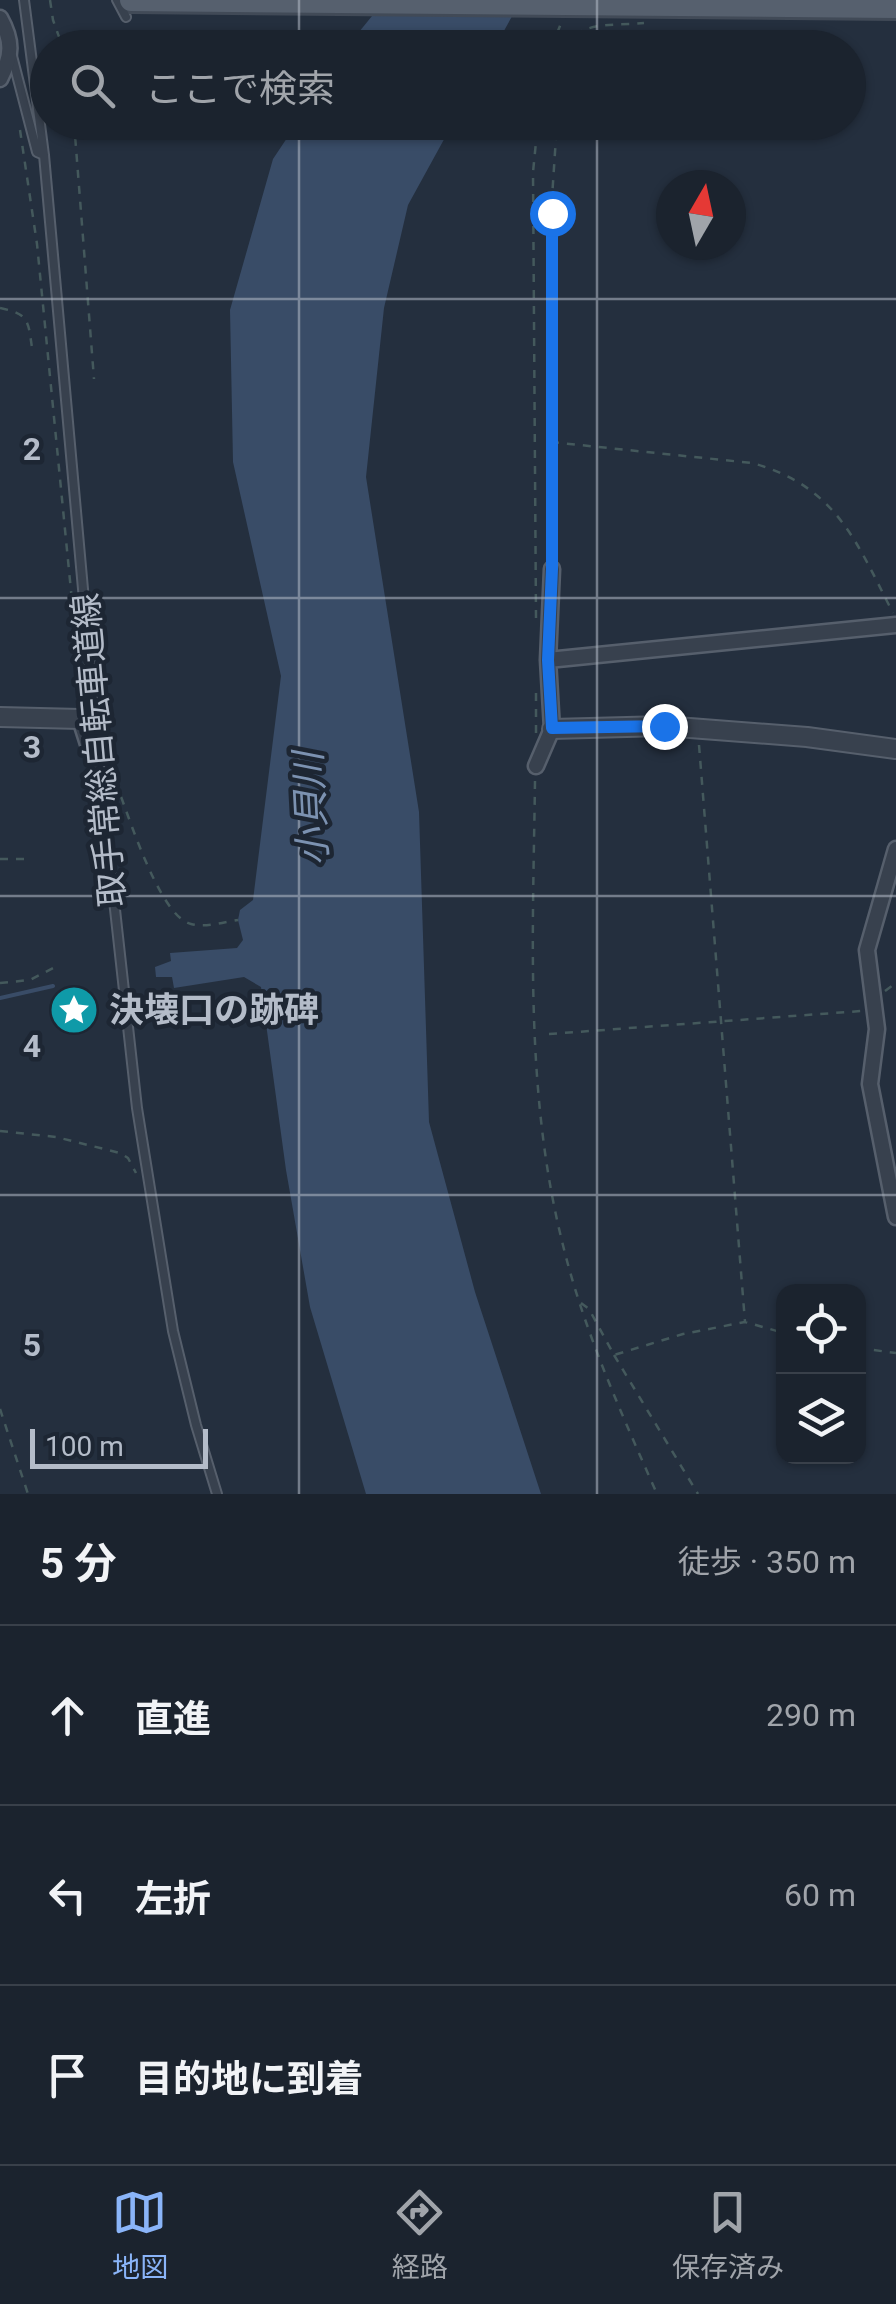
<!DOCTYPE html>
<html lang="ja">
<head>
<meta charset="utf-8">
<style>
  :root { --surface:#1b232e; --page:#242b36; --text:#f1f3f6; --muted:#a0a4aa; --line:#39404a; --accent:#8ab4f8 }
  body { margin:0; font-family:Roboto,"Noto Sans JP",sans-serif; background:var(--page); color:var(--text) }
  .controls { position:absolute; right:30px; bottom:30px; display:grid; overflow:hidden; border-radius:20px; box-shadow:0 2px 8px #0004 }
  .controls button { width:90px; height:90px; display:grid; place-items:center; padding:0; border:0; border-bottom:2px solid var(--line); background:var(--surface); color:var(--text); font:50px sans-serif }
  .compass { position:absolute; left:656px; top:170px; width:90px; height:90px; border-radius:50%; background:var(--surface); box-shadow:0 2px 8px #0004; rotate:9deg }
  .scale { position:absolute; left:30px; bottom:25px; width:178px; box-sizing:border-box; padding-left:10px; border:5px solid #b4bcc9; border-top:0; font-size:28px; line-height:35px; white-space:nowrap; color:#b4bcc9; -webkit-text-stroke:8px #1d2633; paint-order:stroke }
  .stop { position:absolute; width:30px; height:30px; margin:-22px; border:8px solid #1a73e8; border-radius:50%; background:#fff }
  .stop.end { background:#1a73e8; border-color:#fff; box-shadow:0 2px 10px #0008 }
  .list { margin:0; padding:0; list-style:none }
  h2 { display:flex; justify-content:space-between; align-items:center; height:130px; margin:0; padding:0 40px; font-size:42px }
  h2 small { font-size:32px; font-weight:400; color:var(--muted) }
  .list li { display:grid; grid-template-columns:65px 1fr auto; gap:30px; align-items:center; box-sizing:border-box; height:180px; padding:0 40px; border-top:2px solid var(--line) }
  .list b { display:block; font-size:38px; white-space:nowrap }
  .list em { font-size:32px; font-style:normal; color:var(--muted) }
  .icon { flex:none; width:55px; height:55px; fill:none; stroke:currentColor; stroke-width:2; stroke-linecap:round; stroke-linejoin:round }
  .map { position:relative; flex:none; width:896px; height:1494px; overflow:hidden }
  .search { position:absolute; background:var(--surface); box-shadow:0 2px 8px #0004; left:30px; right:30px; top:30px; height:110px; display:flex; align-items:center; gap:25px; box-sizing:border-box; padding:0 35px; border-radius:55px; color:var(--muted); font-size:38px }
  .sheet { height:670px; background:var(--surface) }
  nav { display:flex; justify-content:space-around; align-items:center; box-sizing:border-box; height:140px; border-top:2px solid var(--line); background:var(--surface); font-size:28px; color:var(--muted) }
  nav a { display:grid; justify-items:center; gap:5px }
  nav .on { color:var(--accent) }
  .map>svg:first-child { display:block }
  .water { fill:#394c67 }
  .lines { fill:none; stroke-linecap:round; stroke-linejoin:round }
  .stream { stroke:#394c67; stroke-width:4 }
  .service-casing { stroke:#565f6c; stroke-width:12 }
  .minor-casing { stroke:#565f6c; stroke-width:19 }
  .tertiary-casing { stroke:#565f6c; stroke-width:22 }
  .primary-casing { stroke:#414a57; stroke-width:28 }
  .path { stroke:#44595c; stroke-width:2.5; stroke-dasharray:8 8; stroke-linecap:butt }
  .service { stroke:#38414e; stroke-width:8 }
  .minor { stroke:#38414e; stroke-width:14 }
  .tertiary { stroke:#38414e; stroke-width:18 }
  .primary { stroke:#56606e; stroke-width:22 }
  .route { stroke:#1a73e8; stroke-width:12 }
  .grid { fill:none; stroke:#b4bcc9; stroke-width:2.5; stroke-opacity:0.55 }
  .labels { text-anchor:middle; stroke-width:9; stroke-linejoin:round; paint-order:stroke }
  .street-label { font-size:35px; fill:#b4bcc9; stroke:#1d2633 }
  .poi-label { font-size:35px; font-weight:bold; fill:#b4bcc9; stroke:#1d2633; text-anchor:start }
  .water-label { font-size:38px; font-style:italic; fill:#7c92b1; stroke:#1d2633 }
  .grid-label { font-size:32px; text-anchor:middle; font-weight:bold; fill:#b4bcc9; stroke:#1d2633; stroke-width:9; stroke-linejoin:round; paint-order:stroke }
</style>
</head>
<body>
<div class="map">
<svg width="896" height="1494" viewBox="0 0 896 1494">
  <rect width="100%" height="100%" fill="#242f3e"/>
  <!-- water -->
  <path class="water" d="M 385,0 L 521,0 L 495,47 L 346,48 Z
    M 297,123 L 453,123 L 408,205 L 384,308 L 366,477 L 419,812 L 429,1122 L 475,1292 L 541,1494 L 366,1494 L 310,1307 L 286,1170 L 261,987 L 244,977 L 174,988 L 172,977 L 156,977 L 155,967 L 171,961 L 170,953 L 237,948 L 243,940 L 238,920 L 240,910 L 253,900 L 281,676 L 233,462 L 230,310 L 273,159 Z"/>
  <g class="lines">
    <!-- stream -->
    <path class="stream" d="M 0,998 L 53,986"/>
    <!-- service casing -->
    <g class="service-casing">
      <path id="service" d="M 24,0 L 44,155 L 98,756 L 137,1108 L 173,1331 L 196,1425 L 217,1494
        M 117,0 L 126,17
        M 11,52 L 37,152 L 44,155"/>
    </g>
    <!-- minor casing -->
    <g class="minor-casing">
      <path id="minor" d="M 0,18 C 13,41 12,56 0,79
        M 548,660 L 896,625
        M 80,719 L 88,744 L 98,756
        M 536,766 L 552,729 L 548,660 L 552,569
        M 896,849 L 867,950 L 877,1029 L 870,1084 L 896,1217"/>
    </g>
    <!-- tertiary casing -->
    <g class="tertiary-casing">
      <path id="tertiary" d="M 0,717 L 80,719
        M 552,729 L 664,726 L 807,737 L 896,749"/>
    </g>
    <!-- primary casing -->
    <g class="primary-casing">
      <path id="primary" d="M 131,0 L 896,7"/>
    </g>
    <!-- path -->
    <path class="path" d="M 50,0 L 53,20 L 63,48
      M 551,48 L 562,21
      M 566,48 C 576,20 617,26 644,23
      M 74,122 L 94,379
      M 20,130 L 37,244 L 82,703
      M 0,308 C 29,314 28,320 32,348
      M 551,442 L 752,463 C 836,486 856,541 893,613
      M 552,556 L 551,213 L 557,122
      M 536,618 L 533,172 L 538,122
      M 536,733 L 536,691
      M 699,745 L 745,1322
      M 110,767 C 124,800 157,916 191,924 C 205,928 224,922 238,920
      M 535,781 C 533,932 525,1089 561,1237 C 582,1327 620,1410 657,1494
      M 0,859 L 30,859
      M 0,983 L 30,980 L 57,966
      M 885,991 L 896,983
      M 549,1034 L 861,1011
      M 0,1131 L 56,1137 L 120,1153 L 128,1158 L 136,1173
      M 581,1303 L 589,1309 L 614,1355 L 683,1334 L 745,1322 L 784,1333
      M 858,1348 L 896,1353
      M 614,1355 L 698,1494
      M 0,1409 L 28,1494"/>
    <!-- service -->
    <use href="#service" class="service"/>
    <!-- minor -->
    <use href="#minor" class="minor"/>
    <!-- tertiary -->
    <use href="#tertiary" class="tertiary"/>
    <!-- primary -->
    <use href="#primary" class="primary"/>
  </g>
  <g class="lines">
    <!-- route -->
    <path class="route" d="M 552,213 L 552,569 L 548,660 L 552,728 L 664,726"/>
  </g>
  <!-- grid -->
  <path class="grid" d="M 299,0 L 299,48M 597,0 L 597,48M 299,122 L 299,1494M 597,122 L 597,1494M 0,299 L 896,299M 0,598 L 896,598M 0,896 L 896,896M 0,1195 L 896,1195"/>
  <!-- icons -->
  <defs>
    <g id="sight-disc" transform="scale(2.5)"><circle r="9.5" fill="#0f9aa8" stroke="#1d2633"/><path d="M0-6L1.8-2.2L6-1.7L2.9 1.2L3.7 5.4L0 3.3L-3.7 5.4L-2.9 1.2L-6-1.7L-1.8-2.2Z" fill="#fff"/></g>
  </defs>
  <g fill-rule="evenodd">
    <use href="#sight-disc" x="74" y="1010"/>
  </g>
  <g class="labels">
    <!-- street labels -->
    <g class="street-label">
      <text transform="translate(99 750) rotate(-95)" y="12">取手常総自転車道線</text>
    </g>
    <!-- poi labels -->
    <g class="poi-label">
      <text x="109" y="1022">決壊口の跡碑</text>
    </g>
    <!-- water labels -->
    <g class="water-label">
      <text transform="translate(311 809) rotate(-93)" y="13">小貝川</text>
    </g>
  </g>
  <g class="grid-label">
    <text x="32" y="460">2</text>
    <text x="32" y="758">3</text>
    <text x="32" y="1057">4</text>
    <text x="32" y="1356">5</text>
  </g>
</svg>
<div class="controls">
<button><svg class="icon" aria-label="locate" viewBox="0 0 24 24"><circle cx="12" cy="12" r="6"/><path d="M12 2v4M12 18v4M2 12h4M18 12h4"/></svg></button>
<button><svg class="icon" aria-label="layers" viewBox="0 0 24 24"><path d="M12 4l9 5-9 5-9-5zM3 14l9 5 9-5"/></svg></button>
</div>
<svg class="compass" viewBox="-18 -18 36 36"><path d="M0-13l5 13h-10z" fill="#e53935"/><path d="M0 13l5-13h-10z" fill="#a0a4aa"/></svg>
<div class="scale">100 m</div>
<div class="stop" style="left:552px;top:213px"></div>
<div class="stop end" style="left:664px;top:726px"></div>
<div class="search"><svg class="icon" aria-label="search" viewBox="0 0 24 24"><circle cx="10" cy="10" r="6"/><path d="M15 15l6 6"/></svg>ここで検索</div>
</div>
<section class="sheet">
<h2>5 分<small>徒歩 · 350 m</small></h2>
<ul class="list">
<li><svg class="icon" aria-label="ahead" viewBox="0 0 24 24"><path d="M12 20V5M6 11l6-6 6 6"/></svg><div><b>直進</b></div><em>290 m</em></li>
<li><svg class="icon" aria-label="left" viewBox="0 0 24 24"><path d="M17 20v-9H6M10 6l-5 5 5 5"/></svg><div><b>左折</b></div><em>60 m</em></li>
<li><svg class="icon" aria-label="arrive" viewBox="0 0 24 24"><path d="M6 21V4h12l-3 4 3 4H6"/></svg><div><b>目的地に到着</b></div></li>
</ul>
</section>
<nav>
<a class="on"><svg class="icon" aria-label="map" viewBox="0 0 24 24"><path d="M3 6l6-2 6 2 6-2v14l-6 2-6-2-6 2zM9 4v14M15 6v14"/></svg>地図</a>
<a><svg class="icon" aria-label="directions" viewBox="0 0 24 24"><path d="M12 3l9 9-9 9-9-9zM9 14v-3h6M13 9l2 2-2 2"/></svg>経路</a>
<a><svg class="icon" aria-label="saved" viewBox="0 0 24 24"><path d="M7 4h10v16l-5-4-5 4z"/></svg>保存済み</a>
</nav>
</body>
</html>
